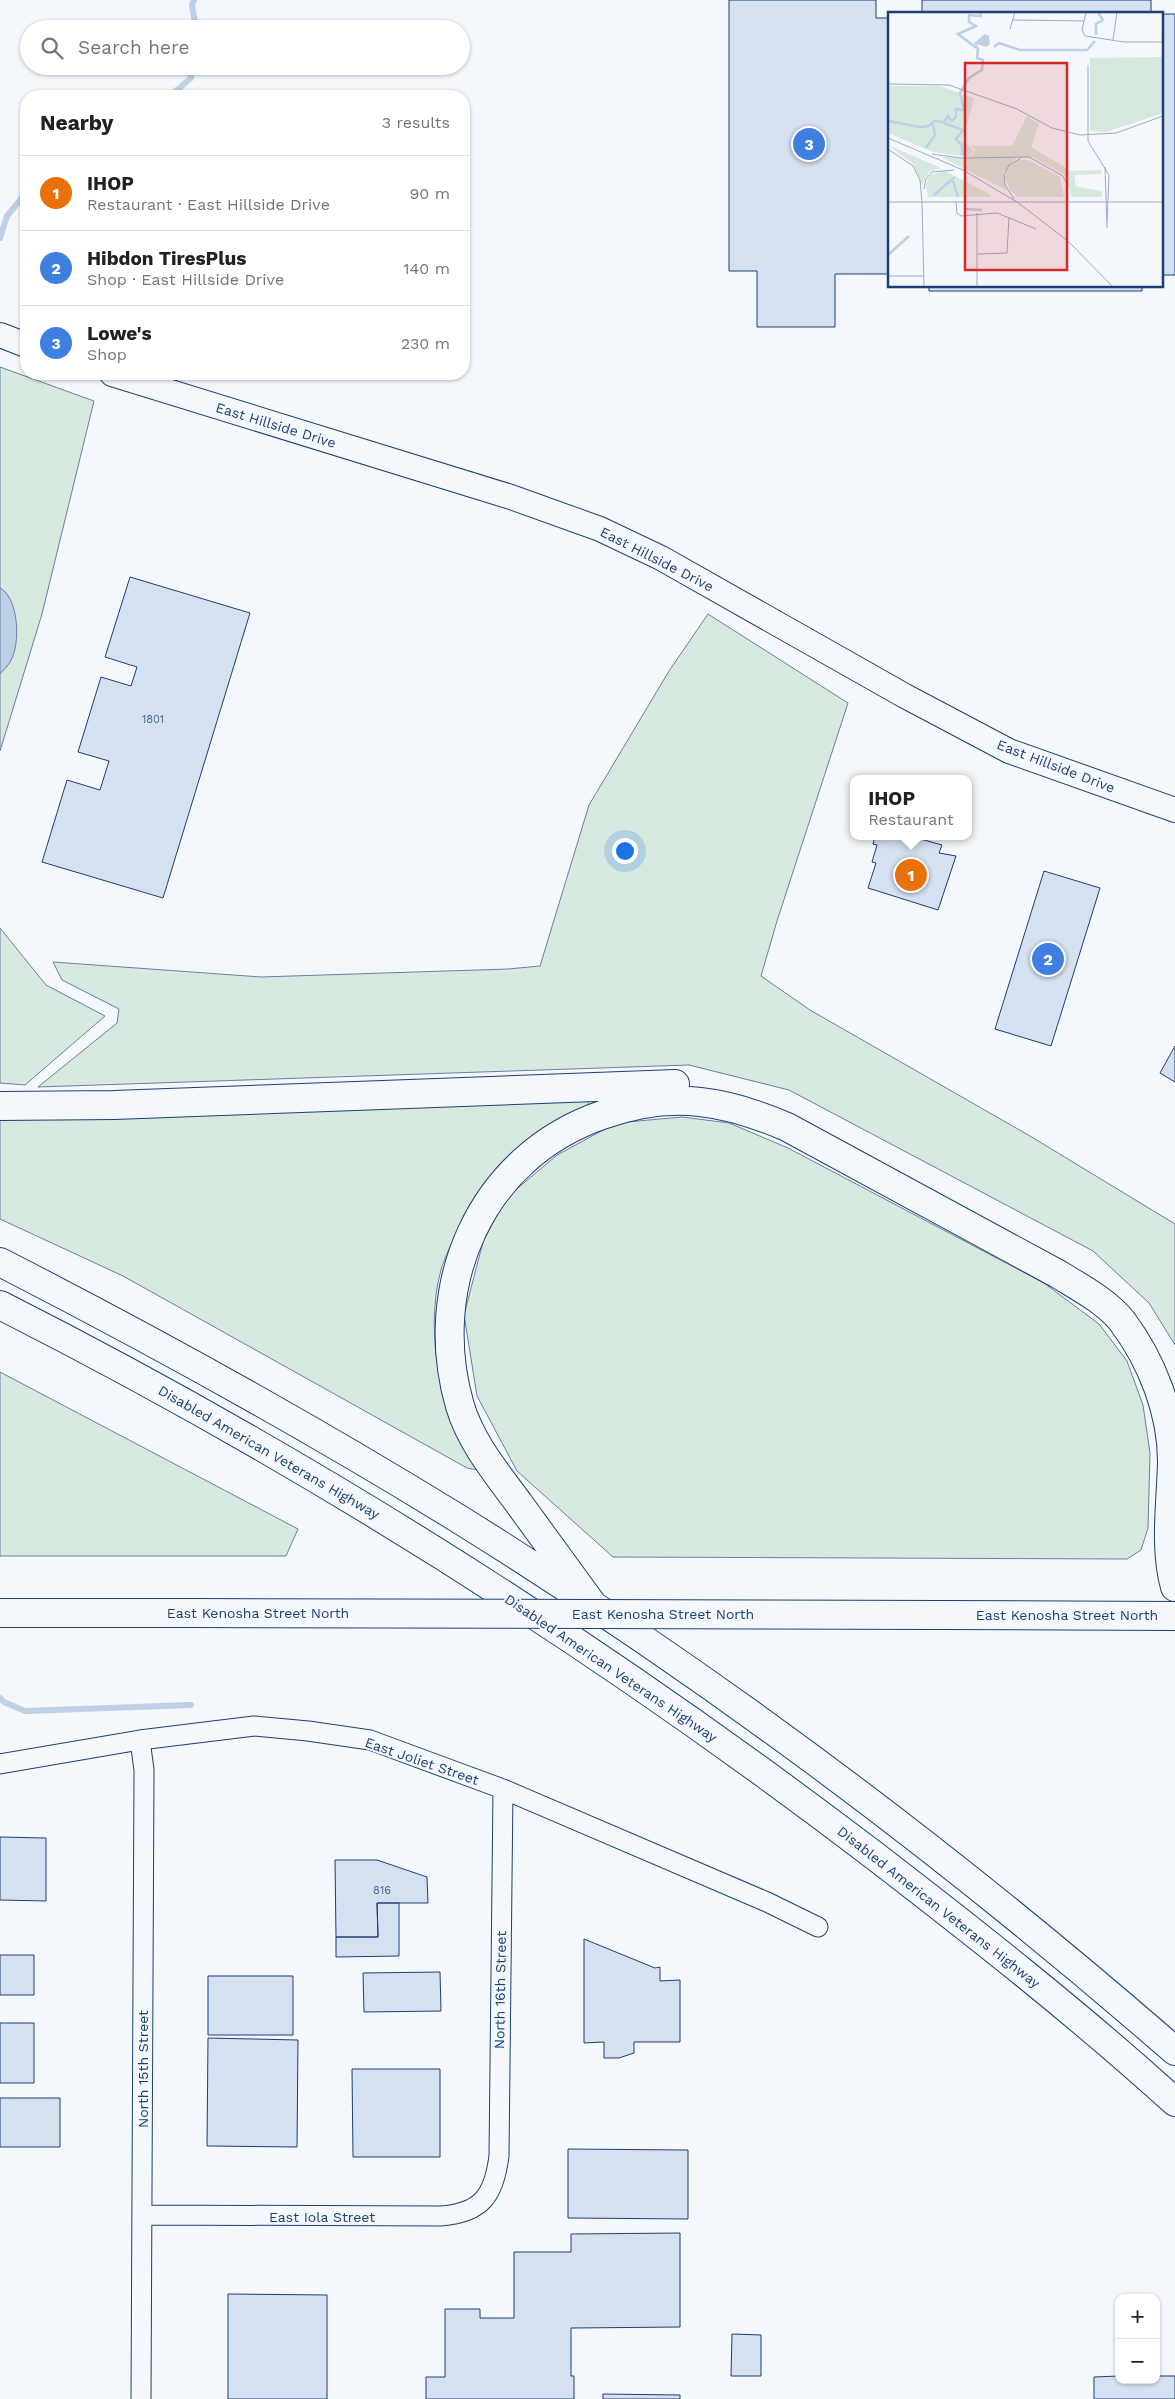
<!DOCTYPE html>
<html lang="en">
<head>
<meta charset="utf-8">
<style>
  :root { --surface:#fff; --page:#f6f6f6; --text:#202124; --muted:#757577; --line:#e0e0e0; --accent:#c62828 }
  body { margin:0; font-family:"Work Sans",sans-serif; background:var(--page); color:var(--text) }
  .controls { position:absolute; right:15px; bottom:15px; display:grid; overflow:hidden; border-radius:10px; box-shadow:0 1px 4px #0004 }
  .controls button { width:45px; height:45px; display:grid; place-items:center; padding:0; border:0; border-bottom:1px solid var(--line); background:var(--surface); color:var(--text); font:25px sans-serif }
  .you { position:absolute; left:624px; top:850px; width:18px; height:18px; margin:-12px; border:4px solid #fff; border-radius:50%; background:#1a73e8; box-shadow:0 0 0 8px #1a73e833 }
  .badge { display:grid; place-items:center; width:32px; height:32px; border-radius:50%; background:var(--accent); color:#fff; font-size:16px; font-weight:700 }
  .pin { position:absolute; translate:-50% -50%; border:2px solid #fff; box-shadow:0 1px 5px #0006 }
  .popup { position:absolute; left:850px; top:775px; width:122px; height:65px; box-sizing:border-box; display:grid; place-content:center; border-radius:10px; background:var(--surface); filter:drop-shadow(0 1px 4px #0005); font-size:16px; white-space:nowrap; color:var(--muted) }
  .popup b { font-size:19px; color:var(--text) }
  .popup::after { content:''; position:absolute; left:50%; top:100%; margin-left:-10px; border:10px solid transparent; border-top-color:var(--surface) }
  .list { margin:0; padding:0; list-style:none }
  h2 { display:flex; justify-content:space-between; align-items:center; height:65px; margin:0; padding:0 20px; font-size:21px }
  h2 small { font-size:16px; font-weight:400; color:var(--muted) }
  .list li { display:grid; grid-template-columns:32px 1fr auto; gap:15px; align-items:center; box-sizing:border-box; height:75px; padding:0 20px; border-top:1px solid var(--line) }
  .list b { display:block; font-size:19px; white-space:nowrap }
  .list p { margin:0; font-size:16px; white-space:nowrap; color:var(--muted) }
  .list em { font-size:16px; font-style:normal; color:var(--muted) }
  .icon { flex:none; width:28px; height:28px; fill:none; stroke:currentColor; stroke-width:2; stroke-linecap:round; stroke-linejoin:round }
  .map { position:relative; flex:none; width:1175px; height:2399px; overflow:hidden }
  .search { position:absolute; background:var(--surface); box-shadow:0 1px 4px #0004; left:20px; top:20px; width:450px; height:55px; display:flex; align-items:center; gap:12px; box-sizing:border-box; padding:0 18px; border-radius:28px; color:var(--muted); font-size:19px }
  .panel { position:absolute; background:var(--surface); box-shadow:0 1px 4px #0004; left:20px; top:90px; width:450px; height:290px; border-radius:20px }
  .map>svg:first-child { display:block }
  .green { fill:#d7e8df; stroke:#687fa3 }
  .water { fill:#bed0e5; stroke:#687fa3 }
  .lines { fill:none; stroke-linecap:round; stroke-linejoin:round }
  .stream { stroke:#bed0e5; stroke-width:6 }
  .building { fill:#d5e0f0; stroke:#1d3f73 }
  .minor-casing { stroke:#1d3f73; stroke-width:21 }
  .tertiary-casing { stroke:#1d3f73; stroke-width:26 }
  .primary-casing { stroke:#1d3f73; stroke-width:30 }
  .motorway-casing { stroke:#1d3f73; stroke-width:30 }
  .minor { stroke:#f4f7fb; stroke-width:19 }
  .tertiary { stroke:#f4f7fb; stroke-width:24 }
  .primary { stroke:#f4f7fb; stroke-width:28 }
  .motorway { stroke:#f4f7fb; stroke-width:28 }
  .primary-bridge-casing { stroke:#1d3f73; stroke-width:30; stroke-linecap:butt }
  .primary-bridge { stroke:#f4f7fb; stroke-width:28 }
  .labels { text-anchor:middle; stroke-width:4; stroke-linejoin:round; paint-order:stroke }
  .number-label { font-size:11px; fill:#4b6792 }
  .street-label { font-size:14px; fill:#1d3f73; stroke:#f4f7fb }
  .inset-river { fill:none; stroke:#bed0e5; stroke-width:2.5 }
  .inset-road { fill:none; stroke:#9eadc5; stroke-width:1 }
  .view { fill:#d62828; fill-opacity:0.15; stroke:#d62828; stroke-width:2.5 }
  .inset-edge { fill:none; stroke:#1d3f73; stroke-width:2.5 }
</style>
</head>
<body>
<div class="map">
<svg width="1175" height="2399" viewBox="0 0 1175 2399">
  <rect width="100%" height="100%" fill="#f4f7fb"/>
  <!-- green -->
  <path class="green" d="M 0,367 L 94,401 L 42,614 L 0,751 Z
    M 708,614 L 848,703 L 777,921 L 761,976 L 810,1010 L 1030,1136 L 1175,1224 L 1175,1345 L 1149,1303 L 1093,1251 L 789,1090 L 689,1065 L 38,1087 L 117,1023 L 119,1009 L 62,980 L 53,962 L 261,977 L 508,969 L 540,966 L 589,805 L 669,671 Z
    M 0,928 L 46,985 L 105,1016 L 25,1085 L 0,1083 Z
    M 587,1095 L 589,1104 C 554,1125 516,1143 491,1176 C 476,1193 447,1248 441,1270 C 424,1332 440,1418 478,1470 L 467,1468 L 123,1276 L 0,1219 L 0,1114 Z
    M 682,1117 L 729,1123 L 788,1148 L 1044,1283 L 1099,1324 L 1127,1361 L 1143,1405 L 1150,1453 L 1148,1528 L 1141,1550 L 1127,1559 L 613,1557 L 517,1471 L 477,1396 L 464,1315 L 483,1242 L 506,1198 L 557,1155 L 616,1123 Z
    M 0,1372 L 298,1529 L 286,1556 L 0,1556 Z"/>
  <!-- water -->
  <path class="water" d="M 0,588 C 19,598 21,645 10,662 C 8,666 3,670 0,674 Z"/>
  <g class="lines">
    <!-- stream -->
    <path class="stream" d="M 194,0 L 192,5 L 196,29
      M 170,96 L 191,78 L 191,66
      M 0,238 L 7,216 L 26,193
      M 0,1698 L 4,1702 L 25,1711 L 191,1705"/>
  </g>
  <!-- building -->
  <path class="building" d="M 729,0 L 876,0 L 876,18 L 889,18 L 889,274 L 835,274 L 835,327 L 757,327 L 757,271 L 729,271 Z
    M 922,0 L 1151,0 L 1151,14 L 922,14 Z
    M 1161,14 L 1175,14 L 1175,275 L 1161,275 Z
    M 929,286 L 1142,286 L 1142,291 L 929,291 Z
    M 130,577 L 250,613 L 163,898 L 42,862 L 67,780 L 100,790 L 109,761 L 78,752 L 101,677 L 131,686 L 137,667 L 105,657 Z
    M 875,836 L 910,836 L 942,845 L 939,853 L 956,856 L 938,910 L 868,888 L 876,863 L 872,862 L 877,845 L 873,844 Z
    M 1044,871 L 1100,888 L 1051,1046 L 995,1029 Z
    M 1175,1046 L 1175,1082 L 1160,1073 Z
    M 0,1837 L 46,1838 L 46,1901 L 0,1900 Z
    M 335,1860 L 377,1860 L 427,1877 L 428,1903 L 377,1903 L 378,1937 L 336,1937 Z
    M 377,1903 L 399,1903 L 399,1956 L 336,1957 L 336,1937 L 378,1937 Z
    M 584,1939 L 655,1968 L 660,1967 L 660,1981 L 680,1980 L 680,2042 L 634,2042 L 634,2053 L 619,2058 L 604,2058 L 604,2042 L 584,2043 Z
    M 0,1955 L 34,1955 L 34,1995 L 0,1995 Z
    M 440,1972 L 441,2011 L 364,2012 L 363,1973 Z
    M 208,1976 L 293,1976 L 293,2035 L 208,2035 Z
    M 0,2023 L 34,2023 L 34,2083 L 0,2083 Z
    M 208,2038 L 298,2040 L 297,2147 L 207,2146 Z
    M 352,2069 L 440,2069 L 440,2157 L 353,2157 Z
    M 0,2098 L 60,2098 L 60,2147 L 0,2147 Z
    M 568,2149 L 688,2150 L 688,2219 L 568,2218 Z
    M 680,2233 L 680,2327 L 571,2328 L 571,2376 L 574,2376 L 574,2399 L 426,2399 L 426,2377 L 445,2377 L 445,2309 L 480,2309 L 480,2318 L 514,2318 L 514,2252 L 571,2252 L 571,2234 Z
    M 228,2294 L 327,2295 L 327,2399 L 228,2399 Z
    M 732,2334 L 761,2335 L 761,2376 L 731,2376 Z
    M 1119,2376 L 1119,2380 L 1156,2380 L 1156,2376 L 1175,2376 L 1175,2399 L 1094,2399 L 1094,2377 Z
    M 603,2394 L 680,2395 L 680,2399 L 603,2399 Z"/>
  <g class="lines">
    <!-- minor casing -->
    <g class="minor-casing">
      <path id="minor" d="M 140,1740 L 144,1770 L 141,2399
        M 0,1764 L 140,1740 L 254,1726 L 308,1731 L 370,1740 L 503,1789 L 767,1902 L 818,1927
        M 142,2215 L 441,2216 C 482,2213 494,2195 499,2156 L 503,1789"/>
    </g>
    <!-- tertiary casing -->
    <g class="tertiary-casing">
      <path id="tertiary" d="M 0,335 L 26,345
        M 112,374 L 511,497 L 600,529 L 661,558 L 905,696 L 1009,751 L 1175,810"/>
    </g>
    <!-- primary casing -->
    <g class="primary-casing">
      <path id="primary" d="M 0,1613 L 193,1613
        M 939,1615 L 1175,1616"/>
    </g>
    <!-- motorway casing -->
    <g class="motorway-casing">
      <path id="motorway" d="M 0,1106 L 114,1105 L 675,1084
        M 0,1262 C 154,1341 306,1425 454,1516 C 709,1674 949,1854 1175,2051
        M 0,1305 C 306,1460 598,1645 871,1853 C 975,1933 1078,2014 1175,2102
        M 595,1608 C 570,1574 545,1539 520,1505 C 498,1475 471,1443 460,1406 C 425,1286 480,1157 602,1115 C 633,1104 667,1098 700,1102 C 730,1105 759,1115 787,1127 L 1058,1274 C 1079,1287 1106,1301 1122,1321 C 1152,1361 1172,1412 1172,1462 C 1171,1504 1164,1547 1175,1587"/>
    </g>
    <!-- minor -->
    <use href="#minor" class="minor"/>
    <!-- tertiary -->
    <use href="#tertiary" class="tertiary"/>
    <!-- primary -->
    <use href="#primary" class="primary"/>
    <!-- motorway -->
    <use href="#motorway" class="motorway"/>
    <!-- primary-bridge casing -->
    <g class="primary-bridge-casing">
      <path id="primary-bridge" d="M 193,1613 L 939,1615"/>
    </g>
    <!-- primary-bridge -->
    <use href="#primary-bridge" class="primary-bridge"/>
  </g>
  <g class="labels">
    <!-- number labels -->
    <g class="number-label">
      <text x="153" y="723">1801</text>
      <text x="382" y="1894">816</text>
    </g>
    <!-- street labels -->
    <g class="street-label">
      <text transform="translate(276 425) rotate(17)" y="5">East Hillside Drive</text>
      <text transform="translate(657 559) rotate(27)" y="5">East Hillside Drive</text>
      <text transform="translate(1056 766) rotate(21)" y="5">East Hillside Drive</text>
      <text transform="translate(269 1452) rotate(30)" y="5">Disabled American Veterans Highway</text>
      <text x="258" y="1618">East Kenosha Street North</text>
      <text x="663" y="1619">East Kenosha Street North</text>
      <text x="1067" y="1620">East Kenosha Street North</text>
      <text transform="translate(611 1668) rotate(34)" y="5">Disabled American Veterans Highway</text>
      <text transform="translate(422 1761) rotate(19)" y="5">East Joliet Street</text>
      <text transform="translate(939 1907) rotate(38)" y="5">Disabled American Veterans Highway</text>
      <text transform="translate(500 1990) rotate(-89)" y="5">North 16th Street</text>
      <text transform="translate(143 2069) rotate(-90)" y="5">North 15th Street</text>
      <text x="322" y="2222">East Iola Street</text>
    </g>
  </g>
  <!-- overview -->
  <g transform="translate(888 12)">
    <rect width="275" height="275" fill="#f4f7fb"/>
    <path d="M 275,45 L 275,101 L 218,120 L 202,119 L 202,46 ZM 0,74 L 51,74 L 86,86 L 75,128 L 86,139 L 80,145 L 45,140 L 0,121 ZM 139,104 L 151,112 L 143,135 L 183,159 L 213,158 L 214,162 L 186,163 L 188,175 L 214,179 L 214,185 L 184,185 L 177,163 L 145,145 L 81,145 L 88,138 L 82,134 L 124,134 ZM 0,133 L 53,156 L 41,160 L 34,173 L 24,151 ZM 53,145 L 128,146 L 115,161 L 118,178 ZM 131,148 L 140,148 L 172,165 L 176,185 L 130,185 L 122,178 L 117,165 L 121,154 ZM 57,159 L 103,183 L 102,185 L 40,185 L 38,173 L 42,163 Z" fill="#d7e8df"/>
    <path d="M 97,22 L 101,24 L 102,32 L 98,35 L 89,32 L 91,37 L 86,31 Z" fill="#bed0e5"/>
    <path class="inset-river" d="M 208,23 L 208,12 L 215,8 L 211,2 L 213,0M 106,35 L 111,31 L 132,38 L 199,38 L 207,29M 0,109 L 32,115 L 41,114 L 46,109 L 55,110M 38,136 L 47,123 L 45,112M 74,143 L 74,134 L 68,127 L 75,118 L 56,111 L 60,104 L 64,109 L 68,105 L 68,97 L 76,98 L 72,81 L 81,66 L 94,58 L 95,48 L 89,46 L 90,37 L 70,22 L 88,14 L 81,10 L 81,3 L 93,4 L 92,0M 65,169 L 70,185M 46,183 L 67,165M 77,197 L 94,198M 0,243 L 21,224"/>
    <path class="inset-road" d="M 198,0 L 194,18 L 197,24 L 236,30 L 274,30 L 275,7M 125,8 L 196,9M 122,17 L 127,0M 225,28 L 229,0M 200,53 L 200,129 L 221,163 L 219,211M 0,72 L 61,73 L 129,97 L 164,116 L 192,123 L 228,121 L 275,104M 0,126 L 75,158 L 129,190 L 180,229 L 225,275M 0,137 L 25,154 L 32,168 L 34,190M 44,142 L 73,146 L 141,145 L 175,164 L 179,172 L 179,191M 217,155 L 219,216M 36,177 L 38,167 L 44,160 L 66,158M 126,187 L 117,173 L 116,163 L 121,153 L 133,146M 0,190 L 275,190M 34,190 L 36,275M 68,190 L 69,201 L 73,204 L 109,201 L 148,217M 90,242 L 119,241 L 121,205M 0,264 L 36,264M 89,275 L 89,201"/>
    <path class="view" d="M 77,51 L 179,51 L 179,258 L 77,258 Z"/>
    <rect width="275" height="275" class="inset-edge"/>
  </g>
</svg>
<div class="controls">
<button>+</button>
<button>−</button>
</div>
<div class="you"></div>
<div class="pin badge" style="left:911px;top:875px;background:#e8710a">1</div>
<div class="popup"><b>IHOP</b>Restaurant</div>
<div class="pin badge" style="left:1048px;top:959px;background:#3f7fe0">2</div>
<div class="pin badge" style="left:809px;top:144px;background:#3f7fe0">3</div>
<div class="search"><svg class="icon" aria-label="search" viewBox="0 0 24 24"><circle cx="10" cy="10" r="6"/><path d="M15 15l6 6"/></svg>Search here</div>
<section class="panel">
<h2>Nearby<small>3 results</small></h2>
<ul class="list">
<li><span class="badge" style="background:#e8710a">1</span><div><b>IHOP</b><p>Restaurant · East Hillside Drive</p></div><em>90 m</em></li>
<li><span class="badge" style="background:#3f7fe0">2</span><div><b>Hibdon TiresPlus</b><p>Shop · East Hillside Drive</p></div><em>140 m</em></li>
<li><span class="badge" style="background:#3f7fe0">3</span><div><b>Lowe's</b><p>Shop</p></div><em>230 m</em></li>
</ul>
</section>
</div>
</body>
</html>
